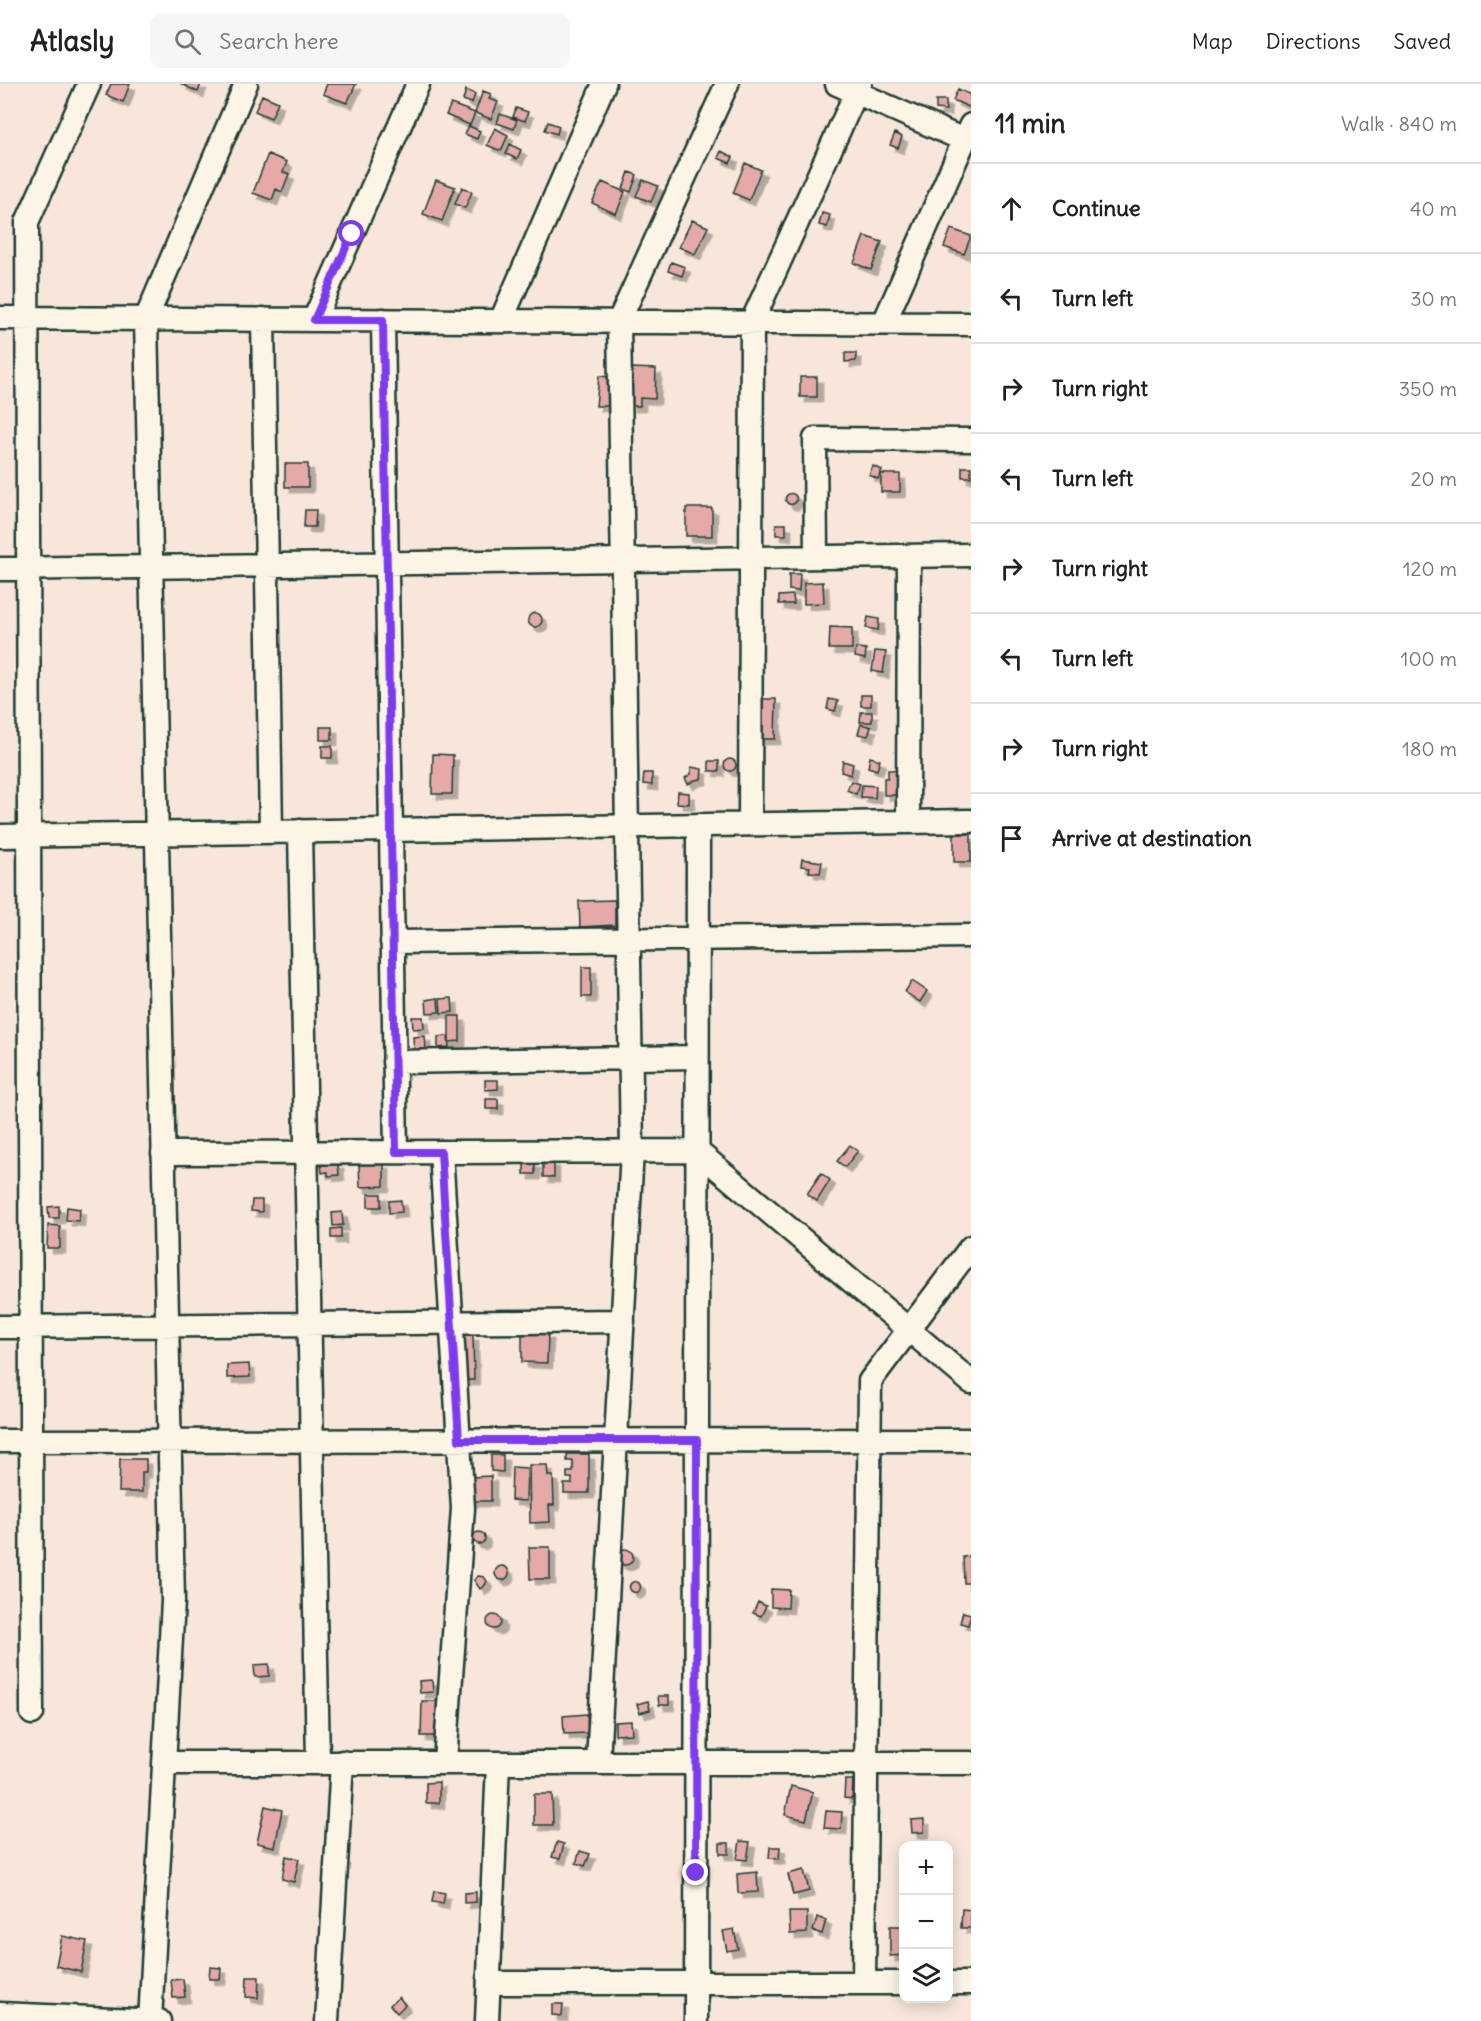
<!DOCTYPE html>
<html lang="en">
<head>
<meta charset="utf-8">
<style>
  :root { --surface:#fff; --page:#f6f6f6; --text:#202124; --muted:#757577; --line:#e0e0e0 }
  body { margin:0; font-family:Delius,sans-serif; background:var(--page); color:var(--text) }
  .controls { position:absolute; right:18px; bottom:18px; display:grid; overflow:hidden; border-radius:12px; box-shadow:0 3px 15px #0003 }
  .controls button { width:54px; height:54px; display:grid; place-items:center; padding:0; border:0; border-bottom:2px solid var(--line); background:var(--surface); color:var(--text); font:30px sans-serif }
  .stop { position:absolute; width:18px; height:18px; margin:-14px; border:4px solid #7c3aed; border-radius:50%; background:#fff }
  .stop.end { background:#7c3aed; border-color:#fff; box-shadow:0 2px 6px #0008 }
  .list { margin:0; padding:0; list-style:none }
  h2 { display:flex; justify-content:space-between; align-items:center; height:78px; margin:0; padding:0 24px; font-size:26px }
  h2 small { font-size:20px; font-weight:400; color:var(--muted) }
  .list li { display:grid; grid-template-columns:39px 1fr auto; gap:18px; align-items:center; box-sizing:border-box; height:90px; padding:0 24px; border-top:2px solid var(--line) }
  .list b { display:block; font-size:22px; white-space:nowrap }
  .list em { font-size:20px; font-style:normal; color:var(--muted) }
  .icon { flex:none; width:33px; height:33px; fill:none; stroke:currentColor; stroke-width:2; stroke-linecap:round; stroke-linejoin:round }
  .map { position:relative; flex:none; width:971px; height:1937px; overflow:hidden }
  header { display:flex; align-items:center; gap:36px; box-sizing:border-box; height:84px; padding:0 30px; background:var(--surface); border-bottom:2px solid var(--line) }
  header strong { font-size:28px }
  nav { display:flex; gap:33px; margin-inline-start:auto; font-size:21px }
  .search { width:420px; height:54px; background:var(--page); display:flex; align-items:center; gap:15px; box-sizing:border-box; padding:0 21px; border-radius:12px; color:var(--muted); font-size:22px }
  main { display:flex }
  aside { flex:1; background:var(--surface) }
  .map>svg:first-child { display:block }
  .building { fill:#e5aaa8; stroke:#1f3d34; stroke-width:1.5; filter:url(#shadow) }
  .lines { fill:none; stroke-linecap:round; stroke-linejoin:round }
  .minor-casing { stroke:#1f3d34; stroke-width:27 }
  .minor { stroke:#fcf5e5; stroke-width:22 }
  .route { stroke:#7c3aed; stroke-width:8 }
</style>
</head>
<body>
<header>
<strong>Atlasly</strong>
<div class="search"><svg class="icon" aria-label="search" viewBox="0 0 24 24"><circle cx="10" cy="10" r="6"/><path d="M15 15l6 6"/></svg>Search here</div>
<nav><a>Map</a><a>Directions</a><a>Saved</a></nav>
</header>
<main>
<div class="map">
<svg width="971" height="1937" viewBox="0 0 971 1937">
  <defs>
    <filter id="shadow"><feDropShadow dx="5.5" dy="5.5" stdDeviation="0" flood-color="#0004"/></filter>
  </defs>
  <rect width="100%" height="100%" fill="#f7e6d9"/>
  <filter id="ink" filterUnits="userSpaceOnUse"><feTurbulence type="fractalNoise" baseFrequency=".0167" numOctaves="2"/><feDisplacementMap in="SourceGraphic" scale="12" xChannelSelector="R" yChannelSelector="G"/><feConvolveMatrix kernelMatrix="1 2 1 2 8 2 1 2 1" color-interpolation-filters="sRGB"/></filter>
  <g filter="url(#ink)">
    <!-- building -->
    <path class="building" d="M 111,0 L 130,0 L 123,18 L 106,11 Z
      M 181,0 L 201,0 L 198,8 Z
      M 327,0 L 356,0 L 347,19 L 323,10 Z
      M 958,5 L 971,11 L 971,24 L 953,16 Z
      M 466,6 L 475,10 L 472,19 L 463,16 Z
      M 483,7 L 491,10 L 489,15 L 498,18 L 491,35 L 475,29 Z
      M 262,11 L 278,18 L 271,34 L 255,27 Z
      M 936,16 L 946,16 L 946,26 L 936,25 Z
      M 451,20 L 475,29 L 470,41 L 446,31 Z
      M 516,24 L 528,28 L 525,37 L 513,33 Z
      M 500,30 L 517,36 L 514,45 L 497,39 Z
      M 548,38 L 559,42 L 557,50 L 545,46 Z
      M 469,42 L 480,47 L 477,55 L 465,50 Z
      M 495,44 L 508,51 L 501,67 L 487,61 Z
      M 895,49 L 902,53 L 898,64 L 890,61 Z
      M 510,60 L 521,66 L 517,75 L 506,70 Z
      M 721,67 L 733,73 L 730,79 L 718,74 Z
      M 268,70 L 287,78 L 283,88 L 289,90 L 282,108 L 276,105 L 272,116 L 253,109 Z
      M 745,79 L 761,86 L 749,116 L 733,109 Z
      M 629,88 L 637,91 L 631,108 L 623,105 Z
      M 436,96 L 455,103 L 442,137 L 423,130 Z
      M 643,96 L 658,102 L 651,118 L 636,112 Z
      M 602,98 L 625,108 L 616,130 L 592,119 Z
      M 462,103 L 472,108 L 465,124 L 455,120 Z
      M 822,129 L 830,131 L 827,143 L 819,141 Z
      M 692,136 L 708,143 L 695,170 L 679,163 Z
      M 951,145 L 971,152 L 964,170 L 944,163 Z
      M 864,152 L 882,158 L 871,186 L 854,179 Z
      M 671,178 L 685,183 L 682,192 L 668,187 Z
      M 845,269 L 856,269 L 856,277 L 845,278 Z
      M 631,284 L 656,285 L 655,315 L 640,314 L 640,322 L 630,322 Z
      M 599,292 L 610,293 L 608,322 L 596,322 Z
      M 800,293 L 817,293 L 817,313 L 800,313 Z
      M 285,380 L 308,380 L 308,403 L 285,403 Z
      M 873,382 L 882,386 L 878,395 L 869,391 Z
      M 962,383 L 971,383 L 971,393 L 962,393 Z
      M 881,390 L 900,390 L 900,408 L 881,408 Z
      M785.5 415a5.5 5.5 0 1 1 11 0a5.5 5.5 0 1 1-11 0Z
      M 686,424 L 712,424 L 712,452 L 686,452 Z
      M 305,426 L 316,426 L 315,443 L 304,443 Z
      M 776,440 L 786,440 L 786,451 L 776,451 Z
      M 789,490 L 800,490 L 799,507 L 789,506 Z
      M 823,498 L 824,519 L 804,520 L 804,499 Z
      M 793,511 L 794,520 L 779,520 L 779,512 Z
      M528 536a7 7 0 1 1 14 0a7 7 0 1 1-14 0Z
      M 868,533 L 879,535 L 878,546 L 866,544 Z
      M 830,543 L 852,544 L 852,565 L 829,565 Z
      M 856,564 L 866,565 L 865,575 L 855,573 Z
      M 875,567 L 886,568 L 883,589 L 872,587 Z
      M 861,611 L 871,611 L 871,622 L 861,622 Z
      M 757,615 L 776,615 L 775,655 L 756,655 Z
      M 829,615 L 838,617 L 835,627 L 827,625 Z
      M 861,628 L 872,628 L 872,638 L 860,638 Z
      M 861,640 L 871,643 L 868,652 L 858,650 Z
      M 320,643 L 332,643 L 332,656 L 320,656 Z
      M 322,662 L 332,662 L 332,674 L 322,674 Z
      M 433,670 L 453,671 L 452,710 L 432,710 Z
      M 870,673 L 880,676 L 877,686 L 868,683 Z
      M724 681a6 6 0 1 1 12 0a6 6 0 1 1-12 0Z
      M 709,677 L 719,677 L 719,687 L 709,687 Z
      M 843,677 L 853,680 L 851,691 L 841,688 Z
      M 691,683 L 702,685 L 701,695 L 695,696 L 688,700 L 685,694 L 691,690 Z
      M 888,686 L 901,686 L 901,711 L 884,711 L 884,694 L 888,694 Z
      M 644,689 L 652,689 L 652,701 L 643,700 Z
      M 851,697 L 860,700 L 856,710 L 847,706 Z
      M 862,701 L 876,702 L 875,714 L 861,713 Z
      M 678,708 L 689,709 L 689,720 L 677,719 Z
      M 954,750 L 971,750 L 971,778 L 954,778 Z
      M 802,775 L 822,778 L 820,789 L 809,788 L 810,783 L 801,782 Z
      M 615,816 L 615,841 L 580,843 L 579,817 Z
      M 582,883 L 591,883 L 591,913 L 582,913 Z
      M 912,897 L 927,907 L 920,918 L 905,908 Z
      M 438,914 L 439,928 L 427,929 L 426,916 Z
      M 452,914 L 453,928 L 441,929 L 440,915 Z
      M 449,932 L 460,932 L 460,957 L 449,958 Z
      M 412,933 L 423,933 L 424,944 L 413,945 Z
      M 425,952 L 426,965 L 414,966 L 413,953 Z
      M 448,952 L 449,963 L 438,964 L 438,953 Z
      M 485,996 L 498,996 L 498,1005 L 485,1006 Z
      M 486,1015 L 498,1015 L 498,1025 L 486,1025 Z
      M 850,1061 L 858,1067 L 845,1083 L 837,1077 Z
      M 543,1078 L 554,1078 L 554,1093 L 543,1093 Z
      M 338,1079 L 339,1091 L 328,1092 L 328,1088 L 322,1089 L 321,1080 Z
      M 384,1079 L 384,1102 L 360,1103 L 359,1080 Z
      M 524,1079 L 535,1079 L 535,1090 L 524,1090 Z
      M 821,1089 L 830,1096 L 817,1117 L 807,1110 Z
      M 368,1110 L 381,1110 L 381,1123 L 368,1123 Z
      M 252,1116 L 262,1116 L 262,1128 L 251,1127 Z
      M 401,1116 L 402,1128 L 389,1129 L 389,1117 Z
      M 59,1122 L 59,1134 L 49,1134 L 48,1123 Z
      M 67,1123 L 80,1125 L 79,1137 L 66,1136 Z
      M 342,1128 L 343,1141 L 333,1142 L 332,1129 Z
      M 48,1141 L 60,1142 L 60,1164 L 47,1164 Z
      M 341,1144 L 341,1154 L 331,1154 L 331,1145 Z
      M 522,1249 L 548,1250 L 547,1279 L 522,1278 Z
      M 458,1251 L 473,1251 L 474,1296 L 459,1296 Z
      M 249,1280 L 250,1293 L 227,1294 L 227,1281 Z
      M 567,1370 L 589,1370 L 589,1409 L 564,1409 L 564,1400 L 572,1400 L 572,1394 L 567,1394 L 567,1388 L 573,1388 L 573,1377 L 567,1377 Z
      M 491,1371 L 503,1371 L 503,1388 L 491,1387 Z
      M 120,1375 L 146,1375 L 146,1388 L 142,1388 L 142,1408 L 119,1408 Z
      M 529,1381 L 547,1381 L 548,1392 L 553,1392 L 554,1421 L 549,1421 L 550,1438 L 530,1439 Z
      M 512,1383 L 527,1384 L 526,1417 L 511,1416 Z
      M 491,1392 L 491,1417 L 471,1417 L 470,1393 Z
      M473 1454a6 6 0 1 1 12 0a6 6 0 1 1-12 0Z
      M 529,1463 L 550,1463 L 550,1495 L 530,1495 Z
      M617 1473a8 8 0 1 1 16 0a8 8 0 1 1-16 0Z
      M 971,1472 L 971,1499 L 964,1499 L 963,1473 Z
      M495 1489a7 7 0 1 1 14 0a7 7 0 1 1-14 0Z
      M 478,1492 L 484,1493 L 487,1497 L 485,1501 L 480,1505 L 474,1496 Z
      M629.5 1503a5.5 5.5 0 1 1 11 0a5.5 5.5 0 1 1-11 0Z
      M 771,1505 L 789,1506 L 788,1524 L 771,1523 Z
      M 758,1518 L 766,1522 L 761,1532 L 753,1529 Z
      M 963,1528 L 971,1530 L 968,1541 L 960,1539 Z
      M487 1538a7 7 0 1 1 14 0a7 7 0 1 1-14 0Z
      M 269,1580 L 269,1592 L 255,1593 L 254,1581 Z
      M 432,1596 L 433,1608 L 420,1609 L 419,1597 Z
      M 658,1612 L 669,1612 L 669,1621 L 659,1621 Z
      M 422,1617 L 444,1617 L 443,1652 L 421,1652 Z
      M 648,1617 L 650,1626 L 640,1629 L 637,1620 Z
      M 587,1630 L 588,1649 L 564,1650 L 563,1632 Z
      M 631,1637 L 632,1650 L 615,1651 L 615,1638 Z
      M 845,1696 L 853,1696 L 852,1715 L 844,1714 Z
      M 439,1698 L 439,1719 L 426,1719 L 426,1699 Z
      M 791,1702 L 813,1708 L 806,1736 L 785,1731 Z
      M 534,1710 L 552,1710 L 553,1741 L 534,1741 Z
      M 265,1722 L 282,1726 L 275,1763 L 257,1759 Z
      M 826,1727 L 842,1728 L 841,1745 L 824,1744 Z
      M 924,1735 L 924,1748 L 912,1749 L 911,1736 Z
      M 740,1757 L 750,1758 L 747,1776 L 737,1775 Z
      M 557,1758 L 564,1760 L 560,1775 L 552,1773 Z
      M 720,1759 L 729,1759 L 729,1770 L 720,1770 Z
      M 770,1763 L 780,1763 L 779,1775 L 769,1774 Z
      M 580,1767 L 590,1770 L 585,1782 L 576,1779 Z
      M 286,1772 L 299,1775 L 294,1798 L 282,1795 Z
      M 804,1786 L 809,1807 L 793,1811 L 788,1790 Z
      M 757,1788 L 758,1808 L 738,1809 L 737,1790 Z
      M 434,1807 L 445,1809 L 443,1820 L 432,1818 Z
      M 476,1808 L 476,1818 L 464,1819 L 464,1809 Z
      M 962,1825 L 971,1826 L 971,1844 L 961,1844 Z
      M 789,1828 L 807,1828 L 807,1849 L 790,1850 Z
      M 817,1833 L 826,1836 L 822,1850 L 813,1847 Z
      M 890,1842 L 904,1842 L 904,1871 L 890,1872 Z
      M 734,1845 L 738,1865 L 727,1867 L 723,1847 Z
      M 62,1852 L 87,1857 L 81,1888 L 56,1882 Z
      M 210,1883 L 221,1884 L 220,1895 L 209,1895 Z
      M 247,1893 L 259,1893 L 258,1914 L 246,1913 Z
      M 183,1895 L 185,1913 L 173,1914 L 171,1896 Z
      M 399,1913 L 405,1921 L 397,1929 L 390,1921 Z
      M 552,1920 L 563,1920 L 562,1932 L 552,1931 Z"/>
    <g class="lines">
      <!-- minor casing -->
      <g class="minor-casing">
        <path id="minor" d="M 837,0 L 964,56
          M 0,234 L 971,240
          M 263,235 L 271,748
          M 314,236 L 418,0
          M 383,236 L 396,1068
          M 501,237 L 604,0
          M 884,239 L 971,41
          M 816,473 L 815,355 L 971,356
          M 0,485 L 971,471
          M 908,738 L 909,472
          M 750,740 L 752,238 L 860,0
          M 300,747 L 318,1678
          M 0,752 L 971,737
          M 392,858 L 971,852
          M 394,978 L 697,973
          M 441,1068 L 463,1424 L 445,1678
          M 163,1069 L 697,1067 L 971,1298
          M 0,1243 L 623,1237
          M 0,1357 L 971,1356
          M 32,1629 L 27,138 L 89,0
          M 598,1678 L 632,1067 L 619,237 L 727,0
          M 164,1679 L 971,1679
          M 489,1899 L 904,1899
          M 864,1899 L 870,1297 L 971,1163
          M 948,1899 L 971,1899
          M 0,1930 L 159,1937
          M 150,1937 L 173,1517 L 146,235 L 246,0
          M 327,1937 L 342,1678
          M 487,1937 L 498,1679
          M 696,1937 L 698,741"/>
      </g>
      <!-- minor -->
      <use href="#minor" class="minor"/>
    </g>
  </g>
  <g class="lines" filter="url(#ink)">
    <!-- route -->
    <path class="route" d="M 352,150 L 314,236 L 383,236 L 396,1068 L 441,1068 L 459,1356 L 697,1356 L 696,1789"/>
  </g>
</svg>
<div class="controls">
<button>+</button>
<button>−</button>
<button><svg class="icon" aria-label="layers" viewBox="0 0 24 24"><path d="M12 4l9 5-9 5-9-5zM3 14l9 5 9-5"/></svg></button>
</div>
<div class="stop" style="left:352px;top:150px"></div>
<div class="stop end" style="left:696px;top:1789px"></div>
</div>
<aside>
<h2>11 min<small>Walk · 840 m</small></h2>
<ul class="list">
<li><svg class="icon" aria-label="ahead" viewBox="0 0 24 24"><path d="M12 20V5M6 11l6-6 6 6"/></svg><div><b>Continue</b></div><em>40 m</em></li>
<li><svg class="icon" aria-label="left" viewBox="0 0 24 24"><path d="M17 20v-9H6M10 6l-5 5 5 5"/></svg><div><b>Turn left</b></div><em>30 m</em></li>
<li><svg class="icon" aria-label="right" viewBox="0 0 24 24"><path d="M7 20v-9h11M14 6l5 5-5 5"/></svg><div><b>Turn right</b></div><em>350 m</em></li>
<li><svg class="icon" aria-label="left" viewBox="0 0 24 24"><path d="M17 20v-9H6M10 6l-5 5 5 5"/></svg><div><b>Turn left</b></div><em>20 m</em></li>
<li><svg class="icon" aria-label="right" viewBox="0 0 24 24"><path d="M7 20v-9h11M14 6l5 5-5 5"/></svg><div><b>Turn right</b></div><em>120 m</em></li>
<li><svg class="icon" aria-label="left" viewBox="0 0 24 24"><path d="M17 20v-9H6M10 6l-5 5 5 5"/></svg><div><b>Turn left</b></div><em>100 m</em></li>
<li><svg class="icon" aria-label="right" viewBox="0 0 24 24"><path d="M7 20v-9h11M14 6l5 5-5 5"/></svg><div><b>Turn right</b></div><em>180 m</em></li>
<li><svg class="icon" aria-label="arrive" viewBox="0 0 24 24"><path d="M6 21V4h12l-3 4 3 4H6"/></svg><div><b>Arrive at destination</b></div></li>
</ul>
</aside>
</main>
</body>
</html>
